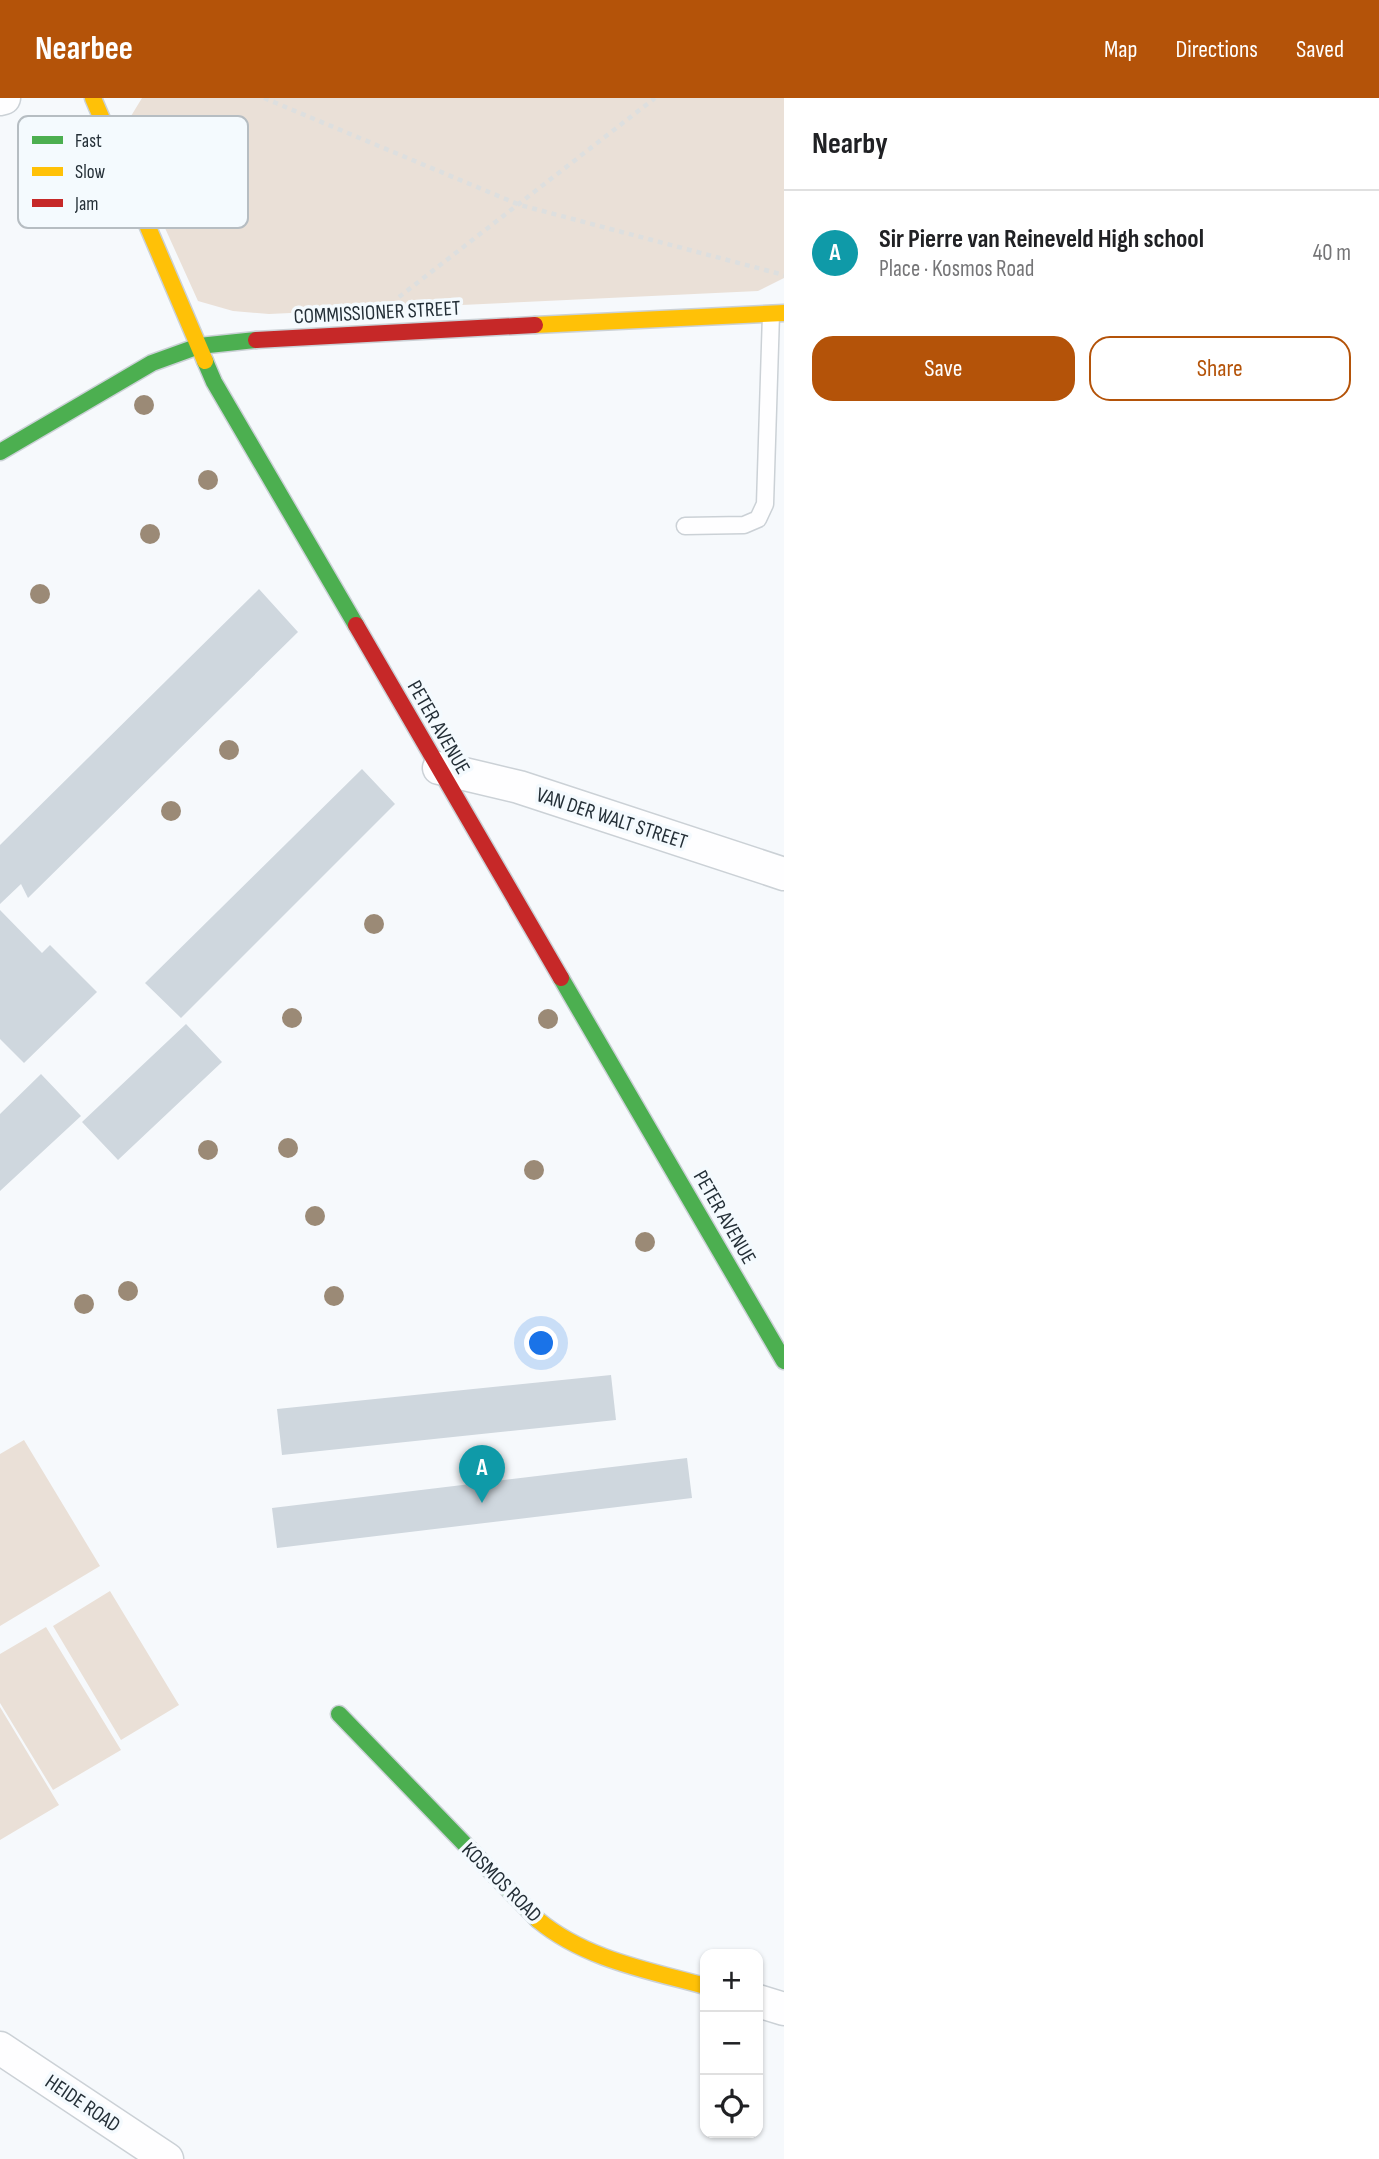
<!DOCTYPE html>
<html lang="en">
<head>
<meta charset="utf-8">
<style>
  :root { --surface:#fff; --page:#f6f6f6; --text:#202124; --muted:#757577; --line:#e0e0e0; --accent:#b45309 }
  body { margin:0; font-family:"Sofia Sans Condensed",sans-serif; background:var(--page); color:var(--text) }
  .controls { position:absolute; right:21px; bottom:21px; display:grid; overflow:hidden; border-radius:14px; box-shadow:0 2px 5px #0004 }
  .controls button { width:63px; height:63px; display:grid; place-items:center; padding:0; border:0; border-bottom:2px solid var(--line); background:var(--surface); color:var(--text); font:35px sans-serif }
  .you { position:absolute; left:542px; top:1246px; width:24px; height:24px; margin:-18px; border:5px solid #fff; border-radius:50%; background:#1a73e8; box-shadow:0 0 0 10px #1a73e833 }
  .badge { display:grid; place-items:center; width:46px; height:46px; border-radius:50%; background:var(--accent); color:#fff; font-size:23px; font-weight:700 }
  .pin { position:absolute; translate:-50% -58px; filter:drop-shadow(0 2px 4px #0008) }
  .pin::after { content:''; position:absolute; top:37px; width:24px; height:21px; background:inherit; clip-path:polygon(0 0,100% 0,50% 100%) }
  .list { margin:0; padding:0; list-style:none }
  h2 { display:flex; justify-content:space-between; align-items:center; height:91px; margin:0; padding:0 28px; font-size:30px }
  h2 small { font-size:23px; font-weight:400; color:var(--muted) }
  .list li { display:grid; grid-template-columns:46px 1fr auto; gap:21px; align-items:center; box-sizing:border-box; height:126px; padding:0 28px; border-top:2px solid var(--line) }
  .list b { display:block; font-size:26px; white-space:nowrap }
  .list p { margin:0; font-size:23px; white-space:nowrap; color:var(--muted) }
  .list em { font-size:23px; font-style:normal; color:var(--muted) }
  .actions { display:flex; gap:14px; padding:21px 28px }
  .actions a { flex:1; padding:16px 0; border:2px solid var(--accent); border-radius:21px; text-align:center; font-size:24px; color:var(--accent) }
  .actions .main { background:var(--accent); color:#fff }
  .icon { flex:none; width:38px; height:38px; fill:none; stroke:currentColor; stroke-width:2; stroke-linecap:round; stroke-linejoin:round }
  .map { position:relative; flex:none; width:784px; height:2061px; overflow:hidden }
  header { display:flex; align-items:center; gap:42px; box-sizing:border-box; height:98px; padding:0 35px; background:var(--accent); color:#fff }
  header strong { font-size:33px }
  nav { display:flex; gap:38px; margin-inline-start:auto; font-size:24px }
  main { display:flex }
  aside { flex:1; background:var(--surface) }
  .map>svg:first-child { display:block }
  .green { fill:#eae0d7 }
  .building { fill:#cfd7de }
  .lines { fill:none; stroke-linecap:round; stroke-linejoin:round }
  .lane-casing { stroke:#cbd1d6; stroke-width:19 }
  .street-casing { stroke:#cbd1d6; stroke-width:35 }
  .fast-casing { stroke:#cbd1d6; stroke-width:19 }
  .slow-casing { stroke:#cbd1d6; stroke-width:19 }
  .jam-casing { stroke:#cbd1d6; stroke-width:19 }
  .path { stroke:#dddfdf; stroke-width:4.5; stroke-dasharray:5 5; stroke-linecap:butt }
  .lane { stroke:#fefeff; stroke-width:16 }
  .street { stroke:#fefeff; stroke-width:32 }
  .fast { stroke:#4caf50; stroke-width:16 }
  .slow { stroke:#ffc107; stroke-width:16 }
  .jam { stroke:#c62828; stroke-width:16 }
  .tree { fill:#9b8a76 }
  .labels { text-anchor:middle; stroke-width:7; stroke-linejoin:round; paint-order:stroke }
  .street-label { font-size:21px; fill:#242f37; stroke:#f4fafe }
  .key { fill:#f4fafe; stroke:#b6bdc2; stroke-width:2 }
  .key-label { font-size:19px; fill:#242f37 }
</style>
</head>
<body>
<header>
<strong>Nearbee</strong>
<nav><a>Map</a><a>Directions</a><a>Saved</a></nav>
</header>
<main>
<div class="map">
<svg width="784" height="2061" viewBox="0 0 784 2061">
  <rect width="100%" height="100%" fill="#f6f9fc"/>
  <!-- green -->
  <path class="green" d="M 142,0 L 784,0 L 784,180 L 758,193 L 269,216 L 233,213 L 198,203 L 127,46 L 128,23 Z
    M 24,1342 L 100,1468 L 0,1528 L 0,1356 Z
    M 110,1493 L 179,1607 L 121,1642 L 53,1528 Z
    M 46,1529 L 121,1652 L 53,1692 L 0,1605 L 0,1556 Z
    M 0,1609 L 59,1707 L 0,1742 Z"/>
  <!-- building -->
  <path class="building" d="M 259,491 L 298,534 L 28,800 L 21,786 L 0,806 L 0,747 Z
    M 362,671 L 395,706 L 181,920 L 145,885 Z
    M 0,812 L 42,855 L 50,847 L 97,894 L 24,965 L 0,941 Z
    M 186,926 L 222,964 L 118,1062 L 82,1024 Z
    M 41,976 L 81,1018 L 0,1093 L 0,1016 Z
    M 611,1277 L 616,1322 L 282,1357 L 277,1311 Z
    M 687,1360 L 692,1400 L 277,1450 L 272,1410 Z"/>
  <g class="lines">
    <!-- lane casing -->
    <g class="lane-casing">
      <path id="lane" d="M 685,428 L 744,427 L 758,421 L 765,406 L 771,216"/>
    </g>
    <!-- street casing -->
    <g class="street-casing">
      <path id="street" d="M 0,1 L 4,0
        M 439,670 L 519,689 L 784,776
        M 758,1903 L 784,1911
        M 0,1950 L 167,2061"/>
    </g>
    <!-- fast casing -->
    <g class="fast-casing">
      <path id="fast" d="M 205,263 L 214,284 L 356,527
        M 0,354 L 152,265 L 199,248 L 256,242
        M 561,880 L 784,1263
        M 339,1616 L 538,1822"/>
    </g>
    <!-- slow casing -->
    <g class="slow-casing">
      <path id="slow" d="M 93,0 L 205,263
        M 535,227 L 784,215
        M 538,1822 C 585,1861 647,1872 705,1888"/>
    </g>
    <!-- jam casing -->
    <g class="jam-casing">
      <path id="jam" d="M 256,242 L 535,227
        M 356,527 L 561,880"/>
    </g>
    <!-- path -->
    <path class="path" d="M 264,0 L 520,107 L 784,177
      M 399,199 L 655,0"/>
    <!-- lane -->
    <use href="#lane" class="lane"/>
    <!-- street -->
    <use href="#street" class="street"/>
    <!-- fast -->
    <use href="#fast" class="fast"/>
    <!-- slow -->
    <use href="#slow" class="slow"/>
    <!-- jam -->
    <use href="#jam" class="jam"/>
  </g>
  <!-- trees -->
  <g class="tree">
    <circle cx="144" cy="307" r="10"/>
    <circle cx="208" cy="382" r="10"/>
    <circle cx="150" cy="436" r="10"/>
    <circle cx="40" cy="496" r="10"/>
    <circle cx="229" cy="652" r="10"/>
    <circle cx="171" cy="713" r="10"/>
    <circle cx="374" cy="826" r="10"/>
    <circle cx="292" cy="920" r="10"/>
    <circle cx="548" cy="921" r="10"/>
    <circle cx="288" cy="1050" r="10"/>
    <circle cx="208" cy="1052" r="10"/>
    <circle cx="534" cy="1072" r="10"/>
    <circle cx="315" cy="1118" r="10"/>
    <circle cx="645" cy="1144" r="10"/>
    <circle cx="128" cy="1193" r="10"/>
    <circle cx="334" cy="1198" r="10"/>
    <circle cx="84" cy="1206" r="10"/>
  </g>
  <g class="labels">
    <!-- street labels -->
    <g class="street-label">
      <text transform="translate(377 214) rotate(-3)" y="7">COMMISSIONER STREET</text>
      <text transform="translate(439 629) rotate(60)" y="7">PETER AVENUE</text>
      <text transform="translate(612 720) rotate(18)" y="7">VAN DER WALT STREET</text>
      <text transform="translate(725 1119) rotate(60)" y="7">PETER AVENUE</text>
      <text transform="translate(502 1784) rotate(45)" y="7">KOSMOS ROAD</text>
      <text transform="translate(83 2005) rotate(34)" y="7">HEIDE ROAD</text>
    </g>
  </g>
  <!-- legend -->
  <rect x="18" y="18" width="230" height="112" rx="10" class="key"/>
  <rect x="32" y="38" width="31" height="8" fill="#4caf50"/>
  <rect x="32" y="69" width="31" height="9" fill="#ffc107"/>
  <rect x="32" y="101" width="31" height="8" fill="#c62828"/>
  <g class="key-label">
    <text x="75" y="49">Fast</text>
    <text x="75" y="80">Slow</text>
    <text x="75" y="112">Jam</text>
  </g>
</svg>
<div class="controls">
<button>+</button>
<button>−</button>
<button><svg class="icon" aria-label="locate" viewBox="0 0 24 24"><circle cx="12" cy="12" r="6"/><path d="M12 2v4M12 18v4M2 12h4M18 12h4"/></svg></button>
</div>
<div class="you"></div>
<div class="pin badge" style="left:482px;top:1405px;background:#0f9aa8">A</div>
</div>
<aside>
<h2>Nearby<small></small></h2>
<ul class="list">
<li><span class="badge" style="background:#0f9aa8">A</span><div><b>Sir Pierre van Reineveld High school</b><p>Place · Kosmos Road</p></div><em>40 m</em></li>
</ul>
<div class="actions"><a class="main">Save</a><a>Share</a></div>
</aside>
</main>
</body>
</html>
